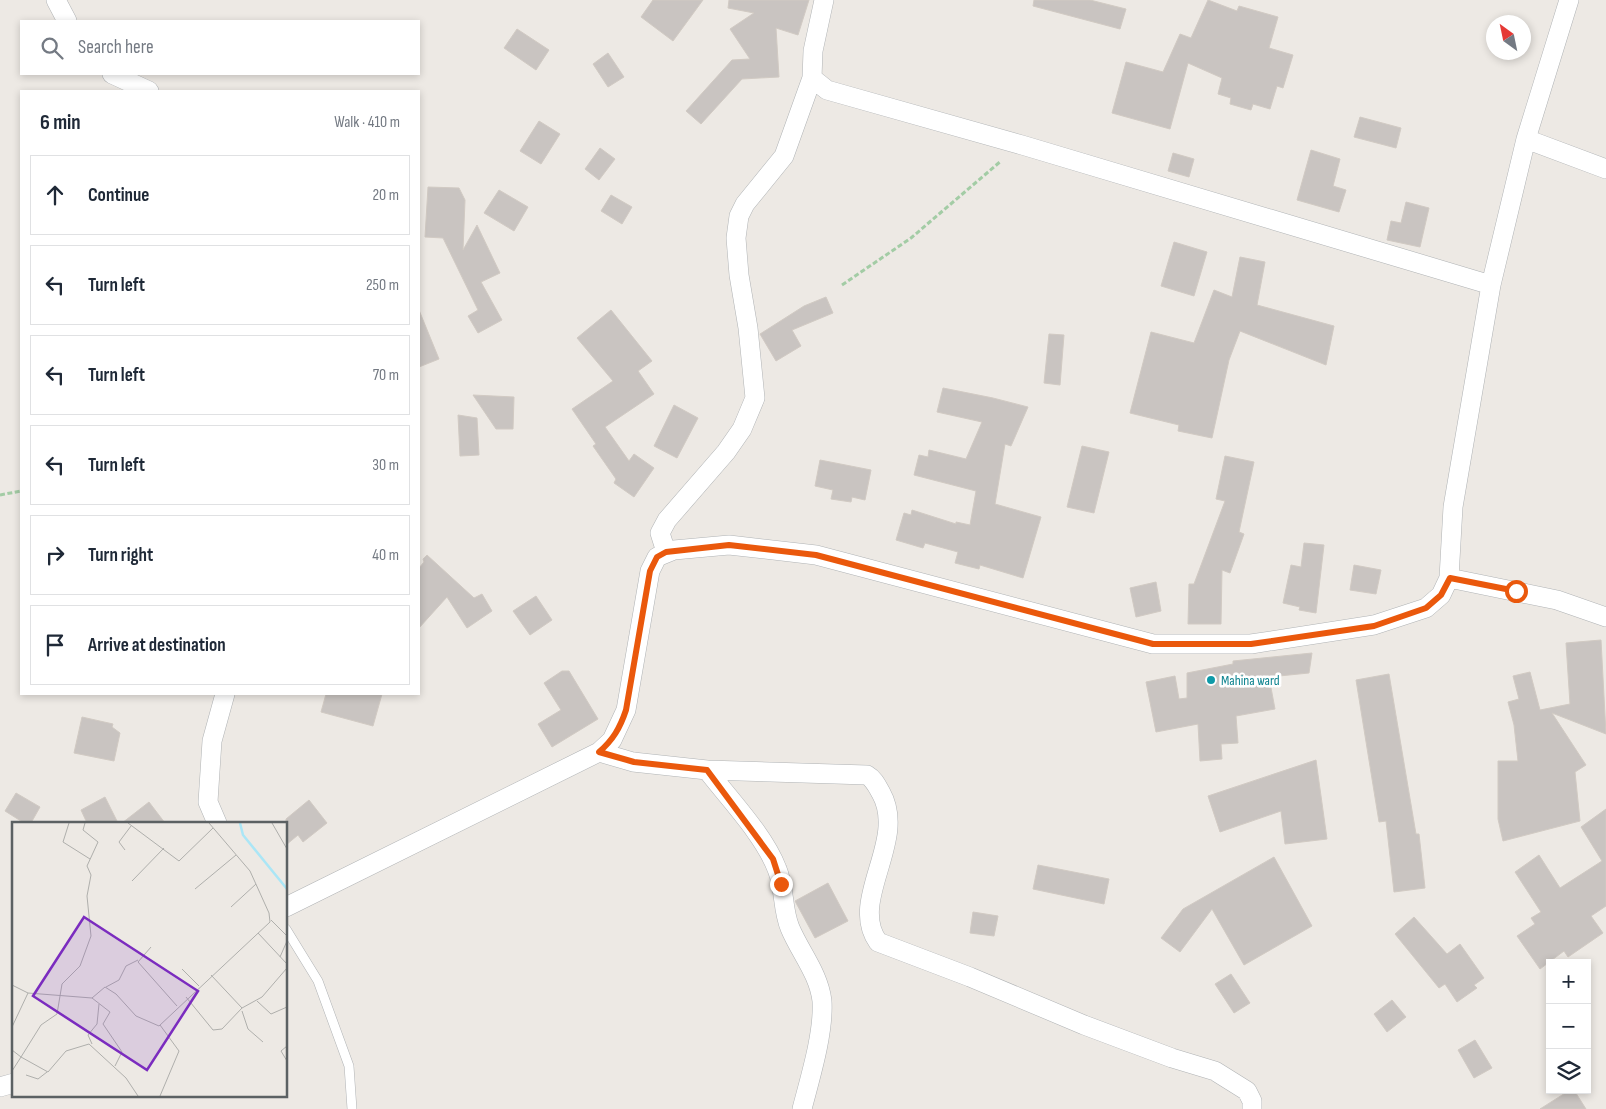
<!DOCTYPE html>
<html lang="en">
<head>
<meta charset="utf-8">
<style>
  :root { --surface:#fff; --page:#f2f2f3; --text:#1f2937; --muted:#747a83; --line:#e0e1e3 }
  body { margin:0; font-family:"Sofia Sans Condensed",sans-serif; background:var(--page); color:var(--text) }
  .controls { position:absolute; right:15px; bottom:15px; display:grid; overflow:hidden; border-radius:0px; box-shadow:0 2px 8px #0003 }
  .controls button { width:45px; height:45px; display:grid; place-items:center; padding:0; border:0; border-bottom:1px solid var(--line); background:var(--surface); color:var(--text); font:25px sans-serif }
  .compass { position:absolute; left:1486px; top:15px; width:45px; height:45px; border-radius:50%; background:var(--surface); box-shadow:0 2px 8px #0003; rotate:327deg }
  .stop { position:absolute; width:15px; height:15px; margin:-11px; border:4px solid #ea580c; border-radius:50%; background:#fff }
  .stop.end { background:#ea580c; border-color:#fff; box-shadow:0 1px 5px #0008 }
  .list { margin:0; padding:0; list-style:none }
  h2 { display:flex; justify-content:space-between; align-items:center; height:65px; margin:0; padding:0 20px; font-size:21px }
  h2 small { font-size:16px; font-weight:400; color:var(--muted) }
  .list li { display:grid; grid-template-columns:32px 1fr auto; gap:15px; align-items:center; box-sizing:border-box; height:80px; margin:0 10px 10px; padding:0 10px; border:1px solid var(--line); border-radius:0px }
  .list b { display:block; font-size:19px; white-space:nowrap }
  .list em { font-size:16px; font-style:normal; color:var(--muted) }
  .icon { flex:none; width:28px; height:28px; fill:none; stroke:currentColor; stroke-width:2; stroke-linecap:round; stroke-linejoin:round }
  .map { position:relative; flex:none; width:1606px; height:1109px; overflow:hidden }
  .search { position:absolute; background:var(--surface); box-shadow:0 2px 8px #0003; left:20px; top:20px; width:400px; height:55px; display:flex; align-items:center; gap:12px; box-sizing:border-box; padding:0 18px; border-radius:0px; color:var(--muted); font-size:19px }
  .panel { position:absolute; background:var(--surface); box-shadow:0 2px 8px #0003; left:20px; top:90px; width:400px; height:605px; border-radius:0px }
  .map>svg:first-child { display:block }
  .building { fill:#c9c4c1; stroke:#d1cac3 }
  .lines { fill:none; stroke-linecap:round; stroke-linejoin:round }
  .lane-casing { stroke:#b0b3b5; stroke-width:10 }
  .street-casing { stroke:#b0b3b5; stroke-width:20 }
  .path { stroke:#a3cca5; stroke-width:3; stroke-dasharray:5 2.5; stroke-linecap:butt }
  .lane { stroke:#fff; stroke-width:9 }
  .street { stroke:#fff; stroke-width:19 }
  .route { stroke:#ea580c; stroke-width:6 }
  .culture-dot { fill:#0f9aa8; stroke:#fff; stroke-width:2 }
  .labels { text-anchor:middle; stroke-width:5; stroke-linejoin:round; paint-order:stroke }
  .culture-label { font-size:14px; fill:#0d838f; stroke:#fff; text-anchor:start }
  .inset-river { fill:none; stroke:#abe6f6; stroke-width:2.5 }
  .inset-road { fill:none; stroke:#afafac; stroke-width:1 }
  .view { fill:#7b2cbf; fill-opacity:0.15; stroke:#7b2cbf; stroke-width:2.5 }
  .inset-edge { fill:none; stroke:#5c6163; stroke-width:2.5 }
</style>
</head>
<body>
<div class="map">
<svg width="1606" height="1109" viewBox="0 0 1606 1109">
  <rect width="100%" height="100%" fill="#ede9e4"/>
  <!-- building -->
  <path class="building" d="M 653,0 L 703,0 L 673,41 L 641,17 Z
    M 729,0 L 809,0 L 798,35 L 776,28 L 779,77 L 742,79 L 701,124 L 686,111 L 732,60 L 750,59 L 730,29 L 754,13 L 728,8 Z
    M 1034,0 L 1090,0 L 1126,9 L 1120,29 L 1033,6 Z
    M 1208,0 L 1237,11 L 1239,6 L 1278,17 L 1269,48 L 1293,55 L 1283,88 L 1277,86 L 1270,109 L 1253,104 L 1251,110 L 1230,104 L 1231,98 L 1218,94 L 1222,78 L 1188,63 L 1170,129 L 1112,113 L 1126,62 L 1163,72 L 1180,34 L 1191,38 Z
    M 517,29 L 549,50 L 536,70 L 504,48 Z
    M 608,53 L 624,77 L 608,87 L 593,64 Z
    M 1360,117 L 1401,128 L 1396,148 L 1354,137 Z
    M 539,121 L 560,134 L 541,164 L 520,151 Z
    M 600,148 L 615,159 L 599,180 L 585,169 Z
    M 1311,150 L 1340,159 L 1333,186 L 1346,190 L 1339,212 L 1297,200 Z
    M 1173,153 L 1194,159 L 1189,177 L 1168,171 Z
    M 428,187 L 459,188 L 465,200 L 463,250 L 477,225 L 500,273 L 481,282 L 502,320 L 478,333 L 468,316 L 478,310 L 443,238 L 425,237 Z
    M 499,190 L 528,207 L 514,231 L 484,213 Z
    M 611,195 L 632,207 L 622,224 L 601,211 Z
    M 1406,202 L 1429,208 L 1420,247 L 1387,240 L 1391,221 L 1401,223 Z
    M 1174,242 L 1207,252 L 1194,296 L 1161,286 Z
    M 1240,257 L 1265,262 L 1257,305 L 1334,326 L 1326,365 L 1240,331 L 1229,360 L 1212,438 L 1178,431 L 1179,425 L 1130,413 L 1151,332 L 1194,343 L 1214,290 L 1232,297 Z
    M 826,297 L 833,313 L 792,330 L 801,346 L 776,361 L 760,334 L 804,306 Z
    M 419,310 L 439,359 L 419,367 Z
    M 611,310 L 652,361 L 638,371 L 654,394 L 605,427 L 629,461 L 634,454 L 654,468 L 634,497 L 614,483 L 616,479 L 593,446 L 596,444 L 572,409 L 613,381 L 577,338 Z
    M 1049,334 L 1064,335 L 1060,385 L 1044,383 Z
    M 943,388 L 993,398 L 1028,407 L 1011,446 L 1005,444 L 995,504 L 1041,517 L 1023,578 L 980,565 L 979,569 L 955,563 L 958,552 L 925,543 L 923,548 L 896,540 L 904,513 L 911,515 L 912,510 L 956,524 L 956,522 L 970,525 L 976,491 L 914,475 L 919,455 L 928,457 L 929,450 L 966,459 L 982,422 L 937,412 Z
    M 473,395 L 514,397 L 513,429 L 496,429 Z
    M 674,405 L 698,418 L 677,458 L 654,446 Z
    M 458,415 L 477,418 L 479,455 L 460,456 Z
    M 1082,446 L 1109,452 L 1094,513 L 1067,507 Z
    M 1225,456 L 1254,462 L 1239,532 L 1244,534 L 1230,573 L 1222,570 L 1221,624 L 1188,624 L 1189,584 L 1194,584 L 1225,501 L 1216,499 Z
    M 820,460 L 871,470 L 865,500 L 852,497 L 851,502 L 831,499 L 833,490 L 815,486 Z
    M 1304,543 L 1324,545 L 1316,613 L 1299,610 L 1300,607 L 1283,603 L 1291,565 L 1301,567 Z
    M 427,555 L 474,598 L 482,594 L 492,611 L 467,628 L 447,597 L 419,628 L 419,568 L 424,562 L 423,559 Z
    M 1354,565 L 1381,570 L 1376,594 L 1350,590 Z
    M 1156,582 L 1161,611 L 1136,617 L 1130,588 Z
    M 536,596 L 552,620 L 530,635 L 513,611 Z
    M 1601,640 L 1606,734 L 1552,713 L 1586,765 L 1575,772 L 1580,821 L 1503,841 L 1498,819 L 1498,761 L 1518,761 L 1514,725 L 1508,702 L 1519,699 L 1513,676 L 1530,672 L 1540,710 L 1570,704 L 1566,643 Z
    M 1312,653 L 1309,673 L 1269,677 L 1275,709 L 1236,716 L 1238,743 L 1221,744 L 1222,759 L 1200,761 L 1198,724 L 1156,732 L 1146,682 L 1175,676 L 1179,699 L 1187,698 L 1187,673 L 1233,664 L 1233,661 Z
    M 562,671 L 569,671 L 598,719 L 552,747 L 538,724 L 561,710 L 544,683 Z
    M 1389,674 L 1416,834 L 1419,834 L 1425,888 L 1394,892 L 1386,821 L 1379,822 L 1356,680 Z
    M 326,694 L 382,694 L 373,726 L 321,712 Z
    M 82,717 L 113,724 L 112,727 L 120,733 L 114,761 L 74,753 Z
    M 1316,760 L 1327,839 L 1285,844 L 1281,811 L 1220,832 L 1208,796 Z
    M 16,793 L 40,807 L 31,823 L 24,823 L 5,811 Z
    M 105,797 L 118,823 L 87,823 L 81,810 Z
    M 309,800 L 327,823 L 303,842 L 298,835 L 286,845 L 286,819 Z
    M 149,802 L 165,823 L 122,823 Z
    M 1606,809 L 1606,906 L 1591,916 L 1603,933 L 1568,957 L 1564,951 L 1540,969 L 1517,936 L 1535,924 L 1531,918 L 1541,912 L 1515,872 L 1539,855 L 1560,888 L 1602,861 L 1581,827 Z
    M 1274,857 L 1312,926 L 1244,965 L 1212,909 L 1180,952 L 1161,938 L 1183,909 Z
    M 1038,865 L 1109,879 L 1104,904 L 1033,889 Z
    M 828,883 L 848,921 L 815,938 L 795,901 Z
    M 973,912 L 998,916 L 994,936 L 970,933 Z
    M 1414,917 L 1447,954 L 1460,944 L 1484,978 L 1474,985 L 1477,988 L 1457,1002 L 1445,984 L 1439,988 L 1395,934 Z
    M 1231,974 L 1250,1003 L 1234,1013 L 1215,984 Z
    M 1392,1000 L 1406,1017 L 1387,1032 L 1374,1014 Z
    M 1475,1040 L 1492,1068 L 1474,1078 L 1458,1050 Z
    M 1570,1090 L 1574,1090 L 1586,1109 L 1540,1109 Z"/>
  <g class="lines">
    <!-- lane casing -->
    <g class="lane-casing">
      <path id="lane" d="M 286,929 L 318,981 L 349,1066 L 352,1109"/>
    </g>
    <!-- street casing -->
    <g class="street-casing">
      <path id="street" d="M 56,0 L 67,21
        M 824,0 L 813,51 L 812,78 L 827,90 L 1022,145 L 1491,285
        M 112,74 L 149,91
        M 1526,139 L 1606,169
        M 666,552 L 660,533 L 667,520 L 726,452 L 742,429 L 755,398 L 748,328 L 739,275 L 736,238 L 739,216 L 745,204 L 784,156 L 812,78
        M 1449,578 L 1557,600 L 1606,617
        M 599,752 L 633,762 L 707,770 L 867,775 C 874,779 877,786 881,793 C 908,841 848,900 878,942 L 970,977 L 1084,1025 L 1172,1058 L 1215,1071 L 1247,1091 L 1252,1101 L 1252,1109
        M 707,770 C 730,800 764,835 777,869 C 785,888 782,909 790,928 C 800,952 819,974 822,1001 C 824,1033 810,1078 802,1109
        M 217,823 L 208,802 L 212,741 L 225,694
        M 286,907 L 599,752 L 612,740 L 626,710 L 650,571 L 657,557 L 674,550 L 729,545 L 816,555 L 1153,644 L 1251,644 L 1374,625 L 1426,608 L 1441,595 L 1449,578 L 1453,507 L 1491,285 L 1526,139 L 1569,0
        M 0,1087 L 14,1083"/>
    </g>
    <!-- path -->
    <path class="path" d="M 842,285 L 911,238 L 1001,161
      M 0,495 L 21,491"/>
    <!-- lane -->
    <use href="#lane" class="lane"/>
    <!-- street -->
    <use href="#street" class="street"/>
  </g>
  <g class="lines">
    <!-- route -->
    <path class="route" d="M 781,884 L 773,859 L 707,770 L 634,762 L 599,752 C 613,740 620,728 626,710 L 650,571 L 657,557 L 666,552 L 729,545 L 816,555 L 1153,644 L 1251,644 L 1374,626 L 1426,608 L 1441,595 L 1450,578 L 1516,591"/>
  </g>
  <!-- markers -->
  <circle class="culture-dot" cx="1211" cy="680" r="5"/>
  <g class="labels">
    <!-- culture labels -->
    <g class="culture-label">
      <text x="1221" y="685">Mahina ward</text>
    </g>
  </g>
  <!-- overview -->
  <g transform="translate(12 822)">
    <rect width="275" height="275" fill="#ede9e4"/>
    <path class="inset-river" d="M 228,1 L 231,13 L 275,67"/>
    <path class="inset-road" d="M 57,1 L 51,20 L 78,37M 73,1 L 71,8 L 86,20 L 75,44 L 79,53 L 75,74 L 79,114 L 68,144 L 50,162 L 45,192 L 29,203 L 9,235 L 36,250 L 54,229 L 77,222 L 114,256 L 126,274M 116,1 L 167,39 L 201,6M 260,1 L 275,27M 113,28 L 107,20 L 119,4M 120,59 L 152,26M 183,67 L 224,33M 219,85 L 244,62M 259,98 L 275,114M 246,111 L 275,142M 139,125 L 126,140 L 165,184M 268,135 L 275,119M 170,147 L 187,164M 0,163 L 16,171M 94,165 L 107,158 L 114,144 L 126,138M 174,175 L 201,208 L 210,207 L 230,186 L 199,153M 80,176 L 98,190 L 91,202 L 110,230 L 103,244M 245,179 L 259,192 L 275,185M 230,186 L 250,175 L 275,146M 230,189 L 236,207 L 251,220M 148,203 L 167,229 L 148,274M 0,205 L 16,171 L 80,176 L 93,165 L 104,172 L 124,194 L 147,204 L 258,100 L 257,91 L 238,49 L 197,1M 80,222 L 76,213 L 85,202 L 87,182M 275,224 L 269,229 L 275,239M 0,228 L 9,235 L 0,249M 14,253 L 26,257 L 35,250"/>
    <path class="view" d="M 72,95 L 186,169 L 135,248 L 21,174 Z"/>
    <rect width="275" height="275" class="inset-edge"/>
  </g>
</svg>
<div class="controls">
<button>+</button>
<button>−</button>
<button><svg class="icon" aria-label="layers" viewBox="0 0 24 24"><path d="M12 4l9 5-9 5-9-5zM3 14l9 5 9-5"/></svg></button>
</div>
<svg class="compass" viewBox="-18 -18 36 36"><path d="M0-13l5 13h-10z" fill="#e53935"/><path d="M0 13l5-13h-10z" fill="#747a83"/></svg>
<div class="stop" style="left:1516px;top:591px"></div>
<div class="stop end" style="left:781px;top:884px"></div>
<div class="search"><svg class="icon" aria-label="search" viewBox="0 0 24 24"><circle cx="10" cy="10" r="6"/><path d="M15 15l6 6"/></svg>Search here</div>
<section class="panel">
<h2>6 min<small>Walk · 410 m</small></h2>
<ul class="list">
<li><svg class="icon" aria-label="ahead" viewBox="0 0 24 24"><path d="M12 20V5M6 11l6-6 6 6"/></svg><div><b>Continue</b></div><em>20 m</em></li>
<li><svg class="icon" aria-label="left" viewBox="0 0 24 24"><path d="M17 20v-9H6M10 6l-5 5 5 5"/></svg><div><b>Turn left</b></div><em>250 m</em></li>
<li><svg class="icon" aria-label="left" viewBox="0 0 24 24"><path d="M17 20v-9H6M10 6l-5 5 5 5"/></svg><div><b>Turn left</b></div><em>70 m</em></li>
<li><svg class="icon" aria-label="left" viewBox="0 0 24 24"><path d="M17 20v-9H6M10 6l-5 5 5 5"/></svg><div><b>Turn left</b></div><em>30 m</em></li>
<li><svg class="icon" aria-label="right" viewBox="0 0 24 24"><path d="M7 20v-9h11M14 6l5 5-5 5"/></svg><div><b>Turn right</b></div><em>40 m</em></li>
<li><svg class="icon" aria-label="arrive" viewBox="0 0 24 24"><path d="M6 21V4h12l-3 4 3 4H6"/></svg><div><b>Arrive at destination</b></div></li>
</ul>
</section>
</div>
</body>
</html>
